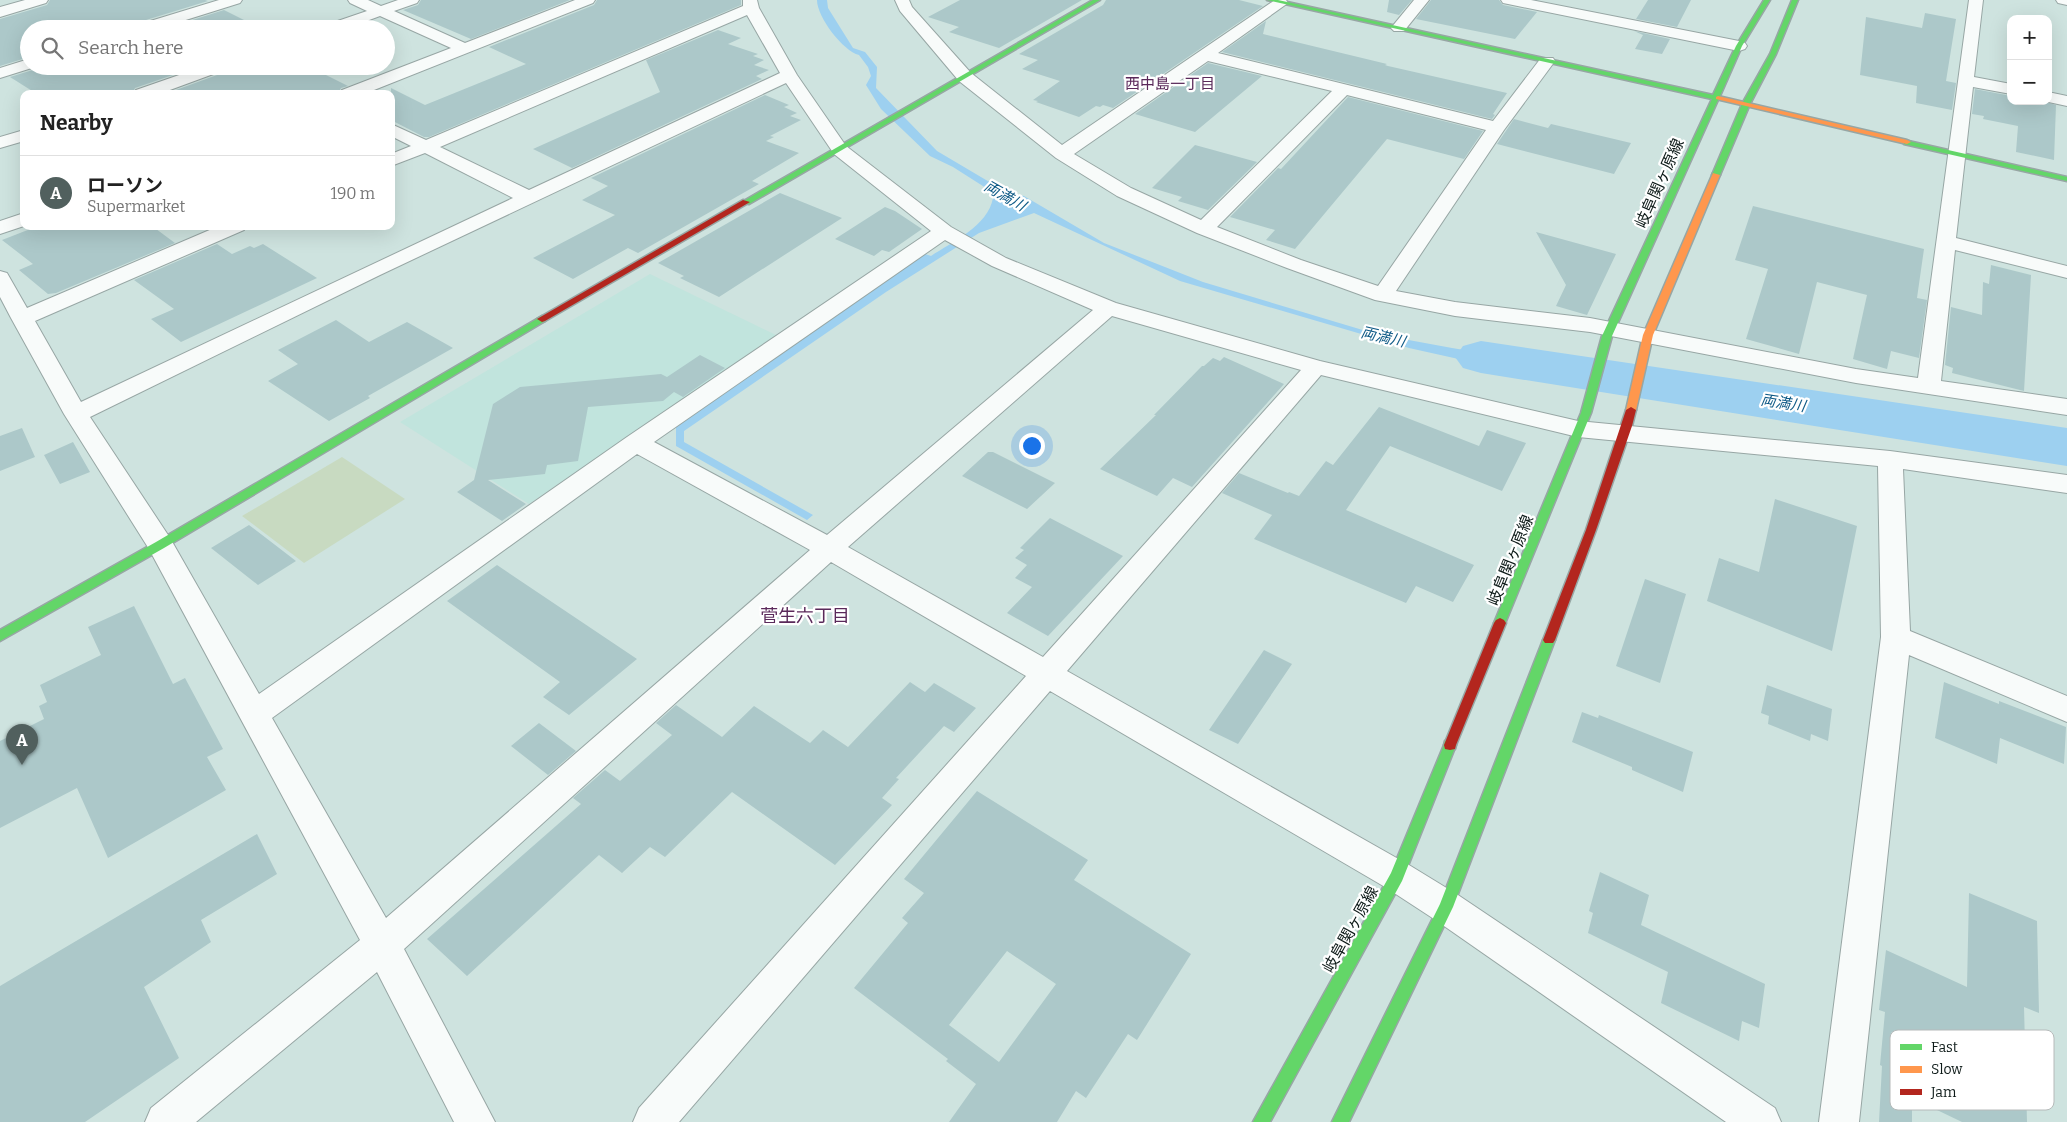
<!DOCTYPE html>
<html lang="en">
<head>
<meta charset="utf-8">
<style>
  :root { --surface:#fff; --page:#f6f6f6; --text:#222; --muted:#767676; --line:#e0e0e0; --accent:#51605e }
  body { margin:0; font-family:Bitter,"Noto Sans JP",serif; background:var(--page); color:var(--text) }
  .controls { position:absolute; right:15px; top:15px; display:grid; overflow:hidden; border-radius:10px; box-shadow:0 5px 20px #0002 }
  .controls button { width:45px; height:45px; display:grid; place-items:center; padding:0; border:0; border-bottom:1px solid var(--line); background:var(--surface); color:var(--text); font:25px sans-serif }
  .you { position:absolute; left:1031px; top:445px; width:18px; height:18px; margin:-12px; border:4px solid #fff; border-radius:50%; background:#1a73e8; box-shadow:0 0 0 8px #1a73e833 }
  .badge { display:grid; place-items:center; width:32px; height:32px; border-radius:50%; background:var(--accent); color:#fff; font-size:16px; font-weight:700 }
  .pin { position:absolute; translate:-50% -41px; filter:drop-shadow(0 1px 2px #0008) }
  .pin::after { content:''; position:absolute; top:26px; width:18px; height:15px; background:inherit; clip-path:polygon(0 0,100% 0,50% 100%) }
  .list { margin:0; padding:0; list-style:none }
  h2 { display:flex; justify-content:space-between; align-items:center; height:65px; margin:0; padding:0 20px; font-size:21px }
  h2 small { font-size:16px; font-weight:400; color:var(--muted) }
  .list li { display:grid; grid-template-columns:32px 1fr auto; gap:15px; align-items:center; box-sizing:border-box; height:75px; padding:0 20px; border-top:1px solid var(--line) }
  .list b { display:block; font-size:19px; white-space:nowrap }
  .list p { margin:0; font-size:16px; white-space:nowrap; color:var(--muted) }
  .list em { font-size:16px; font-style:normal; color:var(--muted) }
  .icon { flex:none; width:28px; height:28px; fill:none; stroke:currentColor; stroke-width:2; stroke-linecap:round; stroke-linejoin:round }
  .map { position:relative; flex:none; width:2067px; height:1122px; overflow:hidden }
  .search { position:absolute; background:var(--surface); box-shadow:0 5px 20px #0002; left:20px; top:20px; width:375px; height:55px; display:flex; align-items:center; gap:12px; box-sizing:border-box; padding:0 18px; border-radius:28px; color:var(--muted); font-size:19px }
  .panel { position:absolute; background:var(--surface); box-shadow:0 5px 20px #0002; left:20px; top:90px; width:375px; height:140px; border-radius:10px }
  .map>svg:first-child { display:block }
  .built { fill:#c1e4dd }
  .green { fill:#c8dac1 }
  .water { fill:#9dd0f0 }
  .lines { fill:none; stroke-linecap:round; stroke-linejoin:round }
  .river { fill:#9dd0f0; fill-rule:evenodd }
  .building { fill:#acc8c9; fill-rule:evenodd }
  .street-casing { stroke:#97a6a4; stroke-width:2 }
  .fast-casing { stroke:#97a6a4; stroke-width:3 }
  .slow-casing { stroke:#97a6a4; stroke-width:3 }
  .jam-casing { stroke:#97a6a4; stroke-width:3 }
  .street { fill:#f8fbfa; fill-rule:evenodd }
  .fast { fill:#63d668; fill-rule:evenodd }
  .slow { fill:#ff974d; fill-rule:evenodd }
  .jam { fill:#b3261e; fill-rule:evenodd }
  .labels { text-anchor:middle; stroke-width:4.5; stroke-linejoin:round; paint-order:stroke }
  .far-neighbourhood-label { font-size:15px; fill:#5a295a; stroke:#fff }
  .far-water-label { font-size:15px; font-style:italic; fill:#105b87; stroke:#fff }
  .street-label { font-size:16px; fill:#0d1a18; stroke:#fff }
  .neighbourhood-label { font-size:18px; fill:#5a295a; stroke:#fff }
  .key { fill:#fff; stroke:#b6baba; stroke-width:1 }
  .key-label { font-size:14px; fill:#0d1a18 }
</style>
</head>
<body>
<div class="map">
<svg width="2067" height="1122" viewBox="0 0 2067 1122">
  <rect width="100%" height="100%" fill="#cee3df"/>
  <!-- built -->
  <path class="built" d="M 650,274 L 776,335 L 529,504 L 400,422 Z"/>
  <!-- green -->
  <path class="green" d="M 342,457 L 405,499 L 304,563 L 242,516 Z"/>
  <!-- water -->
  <path class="water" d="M 817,0 L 827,0 L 828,8 L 853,48 L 865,52 L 877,67 L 876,88 L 937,151 L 1008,193 L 1024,196 L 1104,243 L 1203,282 L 1376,334 L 1452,348 L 1555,365 L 1571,364 L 1565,375 L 1463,360 L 1409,348 L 1180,281 L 1034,213 L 979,233 L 886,292 L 684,431 L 684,442 L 813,515 L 807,520 L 676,446 L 676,426 L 925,254 L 931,256 C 952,242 988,226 993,198 L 986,188 L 953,167 L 930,156 L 881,109 L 866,85 L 871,76 L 868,67 L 859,55 C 843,51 817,17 817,0 Z"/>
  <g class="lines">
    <!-- river -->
    <path class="river" d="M 1481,341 L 2067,428 L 2067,466 L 1481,373 L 1463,368 L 1455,357 L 1463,346 Z"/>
  </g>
  <!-- building -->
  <path class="building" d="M 50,0 L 205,0 L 208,1 L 133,24 L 130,29 L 29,29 L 29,57 L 0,66 L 0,19 L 47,5 Z
    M 421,0 L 570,0 L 471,39 L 403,10 L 418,5 Z
    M 597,0 L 741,0 L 741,5 L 429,137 L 424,137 L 391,120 L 391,88 L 425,105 L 526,64 L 489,47 L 594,5 Z
    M 960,0 L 1082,0 L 999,48 L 949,32 L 959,27 L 928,17 Z
    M 1106,0 L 1239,0 L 1263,6 L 1113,108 L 1103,105 L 1100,107 L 1096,106 L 1079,117 L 1036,102 L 1038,101 L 1033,100 L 1060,81 L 1022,69 L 1038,60 L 1019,54 L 1103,5 Z
    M 1389,0 L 1412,0 L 1399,15 L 1387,12 Z
    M 1431,0 L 1499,0 L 1503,5 L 1537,12 L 1515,39 L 1416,19 Z
    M 1648,0 L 1691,0 L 1677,27 L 1636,19 Z
    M 224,10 L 262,29 L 164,29 Z
    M 1925,13 L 1956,19 L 1946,81 L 1956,83 L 1952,110 L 1916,103 L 1917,86 L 1860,75 L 1866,17 L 1922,28 Z
    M 1266,21 L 1263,34 L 1387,64 L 1385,65 L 1388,66 L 1507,93 L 1493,114 L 1495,115 L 1492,119 L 1222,52 Z
    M 718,30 L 741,38 L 728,44 L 758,54 L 753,56 L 764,60 L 754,65 L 769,70 L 756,76 L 762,79 L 572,168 L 533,149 L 660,92 L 646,60 Z
    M 1634,31 L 1670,39 L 1662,54 L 1635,49 L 1643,35 Z
    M 1208,63 L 1262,76 L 1195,132 L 1135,114 Z
    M 37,66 L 199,66 L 135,88 L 132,94 L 37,94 L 10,77 L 36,69 Z
    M 231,66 L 308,66 L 348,86 L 341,88 L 338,94 L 165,94 L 228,71 Z
    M 1975,89 L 2011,96 L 2011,101 L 2042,101 L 2056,105 L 2054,160 L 2016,152 L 2018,126 L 1983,119 L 1984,116 L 1972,114 Z
    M 765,95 L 789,105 L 784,107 L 797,113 L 790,116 L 801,120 L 770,136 L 774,137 L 766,141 L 799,153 L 752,181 L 759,184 L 638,253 L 628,248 L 573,279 L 533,258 L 615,215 L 582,200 L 608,186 L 591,178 Z
    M 1348,97 L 1483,131 L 1464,159 L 1387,139 L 1295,249 L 1266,240 L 1275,230 L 1230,217 L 1278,168 L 1281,169 Z
    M 1514,119 L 1548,128 L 1551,124 L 1631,143 L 1614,174 L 1497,144 Z
    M 1195,145 L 1257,162 L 1208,210 L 1178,201 L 1182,197 L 1152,188 Z
    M 780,193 L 842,218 L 719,297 L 680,278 L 684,276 L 658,263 Z
    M 1753,206 L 1924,249 L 1917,298 L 1927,300 L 1919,358 L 1891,351 L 1887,369 L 1853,359 L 1867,295 L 1817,282 L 1799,354 L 1746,339 L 1768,269 L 1735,260 Z
    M 885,207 L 895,211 L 922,229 L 889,252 L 882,250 L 874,256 L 835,239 Z
    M 38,226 L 152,226 L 175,243 L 56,293 L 48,294 L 19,270 L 33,264 L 2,240 Z
    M 1536,232 L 1616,254 L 1587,315 L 1556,306 L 1566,285 Z
    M 217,244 L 232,254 L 250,246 L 254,248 L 263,244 L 317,278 L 181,342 L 151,319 L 174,309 L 134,280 Z
    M 1991,265 L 2031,275 L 2024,391 L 1952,373 L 1953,368 L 1945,365 L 1951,307 L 1982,315 L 1983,282 L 1989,284 Z
    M 336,320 L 369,342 L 407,322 L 453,348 L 368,396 L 370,398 L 329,421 L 268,381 L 298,364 L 278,350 Z
    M 700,355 L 725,368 L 683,397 L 674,392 L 663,401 L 588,407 L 578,461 L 547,465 L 545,474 L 488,480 L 526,504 L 502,521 L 457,492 L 474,480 L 493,404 L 520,387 L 661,374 L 667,377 Z
    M 1224,357 L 1284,384 L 1192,487 L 1173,478 L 1157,496 L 1100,469 L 1156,415 L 1154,415 L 1202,366 L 1204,366 L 1213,358 L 1220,361 Z
    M 1379,407 L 1479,446 L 1487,430 L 1526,443 L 1502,491 L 1390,446 L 1346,510 L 1474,565 L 1453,602 L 1416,586 L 1406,603 L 1254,539 L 1272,515 L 1222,493 L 1239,473 L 1288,493 L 1289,492 L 1299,496 L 1326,461 L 1333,465 Z
    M 22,428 L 35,457 L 0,471 L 0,436 Z
    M 73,442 L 90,472 L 60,484 L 44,455 Z
    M 988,452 L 993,452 L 1055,483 L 1027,509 L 962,476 Z
    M 1775,499 L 1857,526 L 1832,651 L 1707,601 L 1719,558 L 1759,572 Z
    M 1050,518 L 1123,556 L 1048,636 L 1007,613 L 1032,587 L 1015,578 L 1027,565 L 1015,558 L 1024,550 L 1020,548 Z
    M 249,525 L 296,561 L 258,585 L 211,548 Z
    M 497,565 L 637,659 L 569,715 L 543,697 L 560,682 L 447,601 Z
    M 1645,579 L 1686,594 L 1660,683 L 1616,666 Z
    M 134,606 L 173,684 L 185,678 L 223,749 L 207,757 L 226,790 L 108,858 L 77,788 L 0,828 L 0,741 L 44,719 L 39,706 L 47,702 L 40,685 L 101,655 L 88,627 Z
    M 1264,650 L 1292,664 L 1238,744 L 1209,730 Z
    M 910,682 L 925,692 L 934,683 L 976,708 L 954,732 L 944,726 L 896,778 L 899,779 L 882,798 L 892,805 L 835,865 L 732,792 L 665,857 L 650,847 L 622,873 L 599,855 L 467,976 L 427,939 L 581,804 L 573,798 L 605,770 L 620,781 L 672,735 L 656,723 L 676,705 L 722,737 L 754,706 L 810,743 L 823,730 L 848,747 Z
    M 1944,682 L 1999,704 L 1999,701 L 2066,727 L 2064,764 L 2000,738 L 1997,764 L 1935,738 Z
    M 1767,685 L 1832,709 L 1828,741 L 1811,734 L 1810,741 L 1768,724 L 1769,716 L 1761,713 Z
    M 1582,712 L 1598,718 L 1599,715 L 1693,752 L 1683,792 L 1632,770 L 1632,767 L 1572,742 Z
    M 539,723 L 576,751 L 548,775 L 511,746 Z
    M 977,791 L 1088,860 L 1074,880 L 1191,954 L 1137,1040 L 1128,1034 L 1086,1098 L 1076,1091 L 1057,1122 L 949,1122 L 976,1084 L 946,1061 L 948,1059 L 854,988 L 908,923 L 902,918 L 924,893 L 904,879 ZM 1007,951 L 1056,984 L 999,1062 L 949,1025 Z
    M 257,834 L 277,874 L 201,920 L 211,942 L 144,987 L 179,1058 L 85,1122 L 0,1122 L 0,986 Z
    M 1600,872 L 1649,895 L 1641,925 L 1765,984 L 1759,1028 L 1742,1021 L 1739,1041 L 1661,1003 L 1668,972 L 1588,933 L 1593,913 L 1589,911 Z
    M 1969,893 L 2037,921 L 2039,1013 L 2024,1007 L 2027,1122 L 1962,1122 L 1912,1098 L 1912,1122 L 1879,1122 L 1882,1066 L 1880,1065 L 1885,1012 L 1879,1010 L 1886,950 L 1967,987 Z"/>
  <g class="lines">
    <!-- street casing -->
    <g class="street-casing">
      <path id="street" d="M 25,0 L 48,0 L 46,3 L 0,17 L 0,7 Z
        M 219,0 L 242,0 L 240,3 L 157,29 L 132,29 L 134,26 Z
        M 348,0 L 368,0 L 381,6 L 398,0 L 419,0 L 417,3 L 394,11 L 465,43 L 575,0 L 595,0 L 593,3 L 364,94 L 340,94 L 342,90 L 451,48 L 380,16 L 345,29 L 321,29 L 323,26 L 367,11 L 350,3 Z
        M 743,0 L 757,0 L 759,8 L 797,75 L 846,146 L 951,227 L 1006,258 L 1116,303 L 1320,361 L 1578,421 L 1890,451 L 2067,475 L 2067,493 L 1903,469 L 1910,631 L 2067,696 L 2067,722 L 1909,655 L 1859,1122 L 1819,1122 L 1881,637 L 1878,466 L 1578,437 L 1321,375 L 1067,671 L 1409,865 L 1458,895 L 1775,1108 L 1781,1122 L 1726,1122 L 1434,919 L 1385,887 L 1050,691 L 679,1122 L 633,1122 L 639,1108 L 1026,676 L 831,562 L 404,949 L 495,1122 L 454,1122 L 377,972 L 196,1122 L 145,1122 L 151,1108 L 360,940 L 149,549 L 64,414 L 11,318 L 0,297 L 0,271 L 7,273 L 27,308 L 219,226 L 247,226 L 244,230 L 35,321 L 81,402 L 513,198 L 425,153 L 391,166 L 391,154 L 411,146 L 391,136 L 391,124 L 426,140 L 743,6 ZM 747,15 L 780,73 L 529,190 L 440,147 ZM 786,83 L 834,154 L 931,231 L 627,437 L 259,694 L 170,538 L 90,417 L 380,275 ZM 945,240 L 992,266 L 1093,310 L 827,535 L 654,442 ZM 1112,316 L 1301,370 L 1043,657 L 848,547 ZM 637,454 L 810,550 L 386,918 L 272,718 Z
        M 895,0 L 909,0 L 912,7 L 971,73 L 1062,145 L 1275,0 L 1286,0 L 1288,3 L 1218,53 L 1493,121 L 1541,58 L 1553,58 L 1555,61 L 1504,130 L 1396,291 L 1455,302 L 1590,318 L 1856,369 L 1918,378 L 1969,0 L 1983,0 L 1974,77 L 2011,84 L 2011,94 L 1973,87 L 1956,238 L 2067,266 L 2067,278 L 1955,250 L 1941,381 L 2067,399 L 2067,415 L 1856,383 L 1590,332 L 1455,316 L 1375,300 L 1287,268 L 1197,233 L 1117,196 L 1056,158 L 959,81 L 900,11 ZM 1208,61 L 1332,91 L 1201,220 L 1131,188 L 1074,154 ZM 1347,95 L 1486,130 L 1378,286 L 1301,260 L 1217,227 Z
        M 1414,0 L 1429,0 L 1404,31 L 1394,31 L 1391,28 Z
        M 1501,0 L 1531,0 L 1739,41 L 1745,43 L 1747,46 L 1745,49 L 1739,51 L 1508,4 L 1503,3 Z
        M 2056,0 L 2067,0 L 2067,5 L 2058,3 Z
        M 29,59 L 29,66 L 35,67 L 0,78 L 0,68 Z
        M 205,66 L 229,66 L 227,69 L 159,94 L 134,94 L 136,90 Z
        M 2048,92 L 2067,96 L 2067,106 L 2044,101 L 2048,101 Z
        M 24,130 L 24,141 L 0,148 L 0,137 Z
        M 24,213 L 24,226 L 0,234 L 0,221 Z"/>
    </g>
    <!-- fast casing -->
    <g class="fast-casing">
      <path id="fast" d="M 1093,0 L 1100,0 L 749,204 L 742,202 Z
        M 1267,0 L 1278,0 L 1713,95 L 1736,46 L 1764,0 L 1770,0 L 1742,46 L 1720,96 L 1721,98 L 1718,100 L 1612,336 L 1591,413 L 1504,626 L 1496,626 L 1494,623 L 1581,413 L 1602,336 L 1712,99 Z
        M 1792,0 L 1798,0 L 1776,54 L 1750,104 L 1720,175 L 1713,177 L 1712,175 L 1742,104 L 1770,54 Z
        M 1904,140 L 2067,177 L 2067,181 L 1904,144 Z
        M 542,316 L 547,319 L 545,321 L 164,548 L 0,641 L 0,630 L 156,542 Z
        M 1549,635 L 1553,637 L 1555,640 L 1453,907 L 1349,1122 L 1332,1122 L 1440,904 L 1543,640 L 1545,637 Z
        M 1450,740 L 1455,741 L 1456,745 L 1402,881 L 1270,1122 L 1253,1122 L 1391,873 L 1444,745 L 1445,741 Z"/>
    </g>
    <!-- slow casing -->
    <g class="slow-casing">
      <path id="slow" d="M 1718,96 L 1907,140 L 1911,142 L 1907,144 L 1716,99 L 1716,97 Z
        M 1713,173 L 1720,175 L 1653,335 L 1636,410 L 1634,412 L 1628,412 L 1626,410 L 1643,335 Z"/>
    </g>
    <!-- jam casing -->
    <g class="jam-casing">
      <path id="jam" d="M 743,200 L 750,202 L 545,321 L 542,322 L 537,319 Z
        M 1631,407 L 1636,410 L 1632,426 L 1596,530 L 1555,640 L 1553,643 L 1545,643 L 1543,640 L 1586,530 L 1626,410 Z
        M 1500,618 L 1504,620 L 1506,623 L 1456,745 L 1455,749 L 1450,750 L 1445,749 L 1444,745 L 1494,623 L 1496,620 Z"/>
    </g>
    <!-- street -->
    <use href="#street" class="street"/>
    <!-- fast -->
    <use href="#fast" class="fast"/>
    <!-- slow -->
    <use href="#slow" class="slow"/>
    <!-- jam -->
    <use href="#jam" class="jam"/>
  </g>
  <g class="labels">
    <!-- far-neighbourhood labels -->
    <g class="far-neighbourhood-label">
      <text x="1170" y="89">西中島一丁目</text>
    </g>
    <!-- far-water labels -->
    <g class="far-water-label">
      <text transform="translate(1005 196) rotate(30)" y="5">両満川</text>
      <text transform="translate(1383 337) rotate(13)" y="5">両満川</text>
      <text transform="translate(1783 403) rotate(9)" y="5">両満川</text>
    </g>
    <!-- street labels -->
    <g class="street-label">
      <text transform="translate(1659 183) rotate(-66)" y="6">岐阜関ヶ原線</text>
      <text transform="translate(1510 560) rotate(-68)" y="6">岐阜関ヶ原線</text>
      <text transform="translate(1350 929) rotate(-61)" y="6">岐阜関ヶ原線</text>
    </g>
    <!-- neighbourhood labels -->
    <g class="neighbourhood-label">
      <text x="805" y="622">菅生六丁目</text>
    </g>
  </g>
  <!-- legend -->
  <rect x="1890" y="1030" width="164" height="80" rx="8" class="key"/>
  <rect x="1900" y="1044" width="22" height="6" fill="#63d668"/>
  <rect x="1900" y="1066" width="22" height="7" fill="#ff974d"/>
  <rect x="1900" y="1089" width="22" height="6" fill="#b3261e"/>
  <g class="key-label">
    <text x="1931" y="1052">Fast</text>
    <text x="1931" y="1074">Slow</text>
    <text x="1931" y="1097">Jam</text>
  </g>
</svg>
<div class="controls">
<button>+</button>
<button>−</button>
</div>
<div class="you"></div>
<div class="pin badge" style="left:22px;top:765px">A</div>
<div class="search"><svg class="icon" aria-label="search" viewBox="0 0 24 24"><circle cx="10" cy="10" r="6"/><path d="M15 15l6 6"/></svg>Search here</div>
<section class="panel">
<h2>Nearby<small></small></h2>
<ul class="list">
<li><span class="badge">A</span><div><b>ローソン</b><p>Supermarket</p></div><em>190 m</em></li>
</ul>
</section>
</div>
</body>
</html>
